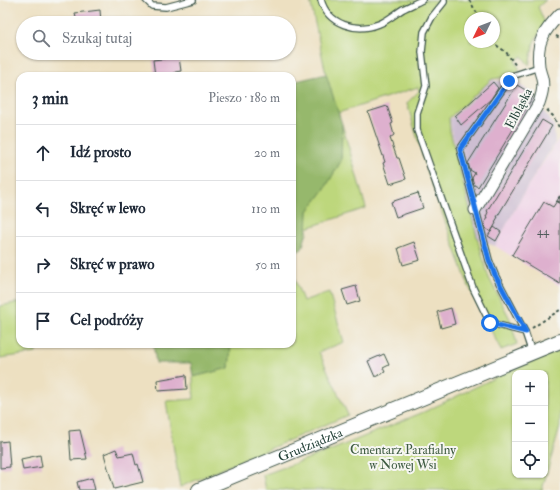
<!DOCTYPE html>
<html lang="pl">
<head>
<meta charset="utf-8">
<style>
  :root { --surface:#fff; --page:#f2f2f3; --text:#1f2937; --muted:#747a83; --line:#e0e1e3 }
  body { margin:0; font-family:"IM FELL Double Pica",serif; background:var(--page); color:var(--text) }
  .controls { position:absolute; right:12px; bottom:12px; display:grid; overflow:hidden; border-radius:8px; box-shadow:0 1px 3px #0004 }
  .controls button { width:36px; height:36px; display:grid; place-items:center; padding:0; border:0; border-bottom:1px solid var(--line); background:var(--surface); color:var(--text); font:20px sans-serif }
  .compass { position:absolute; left:464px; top:12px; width:36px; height:36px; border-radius:50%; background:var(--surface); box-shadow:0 1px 3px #0004; rotate:227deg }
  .stop { position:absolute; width:12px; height:12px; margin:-9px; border:3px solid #1a73e8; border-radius:50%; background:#fff }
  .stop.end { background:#1a73e8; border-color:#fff; box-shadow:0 1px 4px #0008 }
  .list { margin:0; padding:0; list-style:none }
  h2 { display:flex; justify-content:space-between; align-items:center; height:52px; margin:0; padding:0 16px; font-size:17px }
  h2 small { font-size:13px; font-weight:400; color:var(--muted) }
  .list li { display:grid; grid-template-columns:26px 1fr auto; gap:12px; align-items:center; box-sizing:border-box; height:56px; padding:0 16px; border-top:1px solid var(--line) }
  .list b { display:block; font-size:15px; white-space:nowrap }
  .list em { font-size:13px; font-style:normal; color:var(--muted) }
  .icon { flex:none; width:22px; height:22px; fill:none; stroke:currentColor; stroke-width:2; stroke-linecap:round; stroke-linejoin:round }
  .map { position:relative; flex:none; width:560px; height:490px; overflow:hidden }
  .search { position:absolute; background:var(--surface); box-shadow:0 1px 3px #0004; left:16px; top:16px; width:280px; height:44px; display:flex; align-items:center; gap:10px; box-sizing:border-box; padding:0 14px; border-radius:22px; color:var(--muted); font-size:15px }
  .panel { position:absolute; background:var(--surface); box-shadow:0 1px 3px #0004; left:16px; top:72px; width:280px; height:276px; border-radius:12px }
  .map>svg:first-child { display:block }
  .built { fill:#efd0e6 }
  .industrial { fill:#cdbed2 }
  .green { fill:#bdd77c; stroke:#6e8a58; fill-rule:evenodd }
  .forest { fill:#96b86c; stroke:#5a7a50 }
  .building { fill:#deb0ce }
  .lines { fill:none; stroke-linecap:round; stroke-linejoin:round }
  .service-casing { stroke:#3e5549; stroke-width:8 }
  .minor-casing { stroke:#3e5549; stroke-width:13 }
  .tertiary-casing { stroke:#3e5549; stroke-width:16 }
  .path { stroke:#3e5549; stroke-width:2; stroke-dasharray:3 3; stroke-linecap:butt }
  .service { stroke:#fff; stroke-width:5.5 }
  .minor { stroke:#fff; stroke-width:11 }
  .tertiary { stroke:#fff; stroke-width:14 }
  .route { stroke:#1a73e8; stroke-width:5 }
  .labels { text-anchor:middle; stroke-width:4; stroke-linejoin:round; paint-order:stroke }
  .number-label { font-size:11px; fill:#4f5a5a }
  .street-label { font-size:13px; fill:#1f3d34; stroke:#f6f6f2 }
  .park-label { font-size:13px; fill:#3f5c42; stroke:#f6f6f2 }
</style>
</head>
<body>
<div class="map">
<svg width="560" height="490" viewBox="0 0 560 490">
  <rect width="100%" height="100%" fill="#f6f6f2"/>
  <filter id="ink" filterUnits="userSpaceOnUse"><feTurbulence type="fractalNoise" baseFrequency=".025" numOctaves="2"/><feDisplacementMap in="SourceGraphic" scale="8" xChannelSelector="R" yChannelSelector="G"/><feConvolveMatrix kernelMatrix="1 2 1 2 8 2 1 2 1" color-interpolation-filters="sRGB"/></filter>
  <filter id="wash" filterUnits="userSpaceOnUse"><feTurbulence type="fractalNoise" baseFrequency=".012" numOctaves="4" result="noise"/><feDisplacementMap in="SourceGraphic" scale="16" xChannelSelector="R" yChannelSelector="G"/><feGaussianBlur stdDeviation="0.9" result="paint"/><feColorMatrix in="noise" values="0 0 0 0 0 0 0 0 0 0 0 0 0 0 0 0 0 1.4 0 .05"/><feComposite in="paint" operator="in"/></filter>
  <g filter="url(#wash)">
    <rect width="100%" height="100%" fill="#ede0c1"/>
    <!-- built -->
    <path class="built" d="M 560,137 L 560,286 L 495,246 L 527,187 Z"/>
    <!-- industrial -->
    <path class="industrial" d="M 492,80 L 515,82 L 535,94 L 540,106 L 554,125 L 555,143 L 527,187 L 495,246 L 478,240 L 451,130 L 450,119 Z"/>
    <!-- green -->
    <path class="green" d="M 310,0 L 546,0 L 538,7 L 545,23 L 534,42 L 529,65 L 522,56 L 515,61 L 520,70 L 507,77 L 492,79 L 449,118 L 450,131 L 478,241 L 489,278 L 510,319 L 517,344 L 501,350 L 469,287 L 427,171 L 407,103 L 419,91 L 418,87 L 338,113 L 326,74 ZM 470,18 L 494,18 L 494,42 L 470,42 Z
      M 342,124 L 366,208 L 307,228 L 308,211 L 324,190 L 341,161 Z
      M 292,272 L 303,301 L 329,292 L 344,342 L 319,352 L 348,415 L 180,487 L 166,401 L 194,399 L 193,377 L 229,368 L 231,344 L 292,344 Z
      M 20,302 L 20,344 L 36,344 L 36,353 L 0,358 L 0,306 Z
      M 560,350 L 560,427 L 542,490 L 266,490 L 263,475 L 334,449 L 426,411 L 513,369 ZM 515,373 L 545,373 L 545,475 L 515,475 Z"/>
    <!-- forest -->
    <path class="forest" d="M 326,74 L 342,124 L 341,161 L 324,190 L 308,211 L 307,232 L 302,249 L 292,254 L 292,82 Z
      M 153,344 L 231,344 L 229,368 L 193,377 L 191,363 L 156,363 Z"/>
    <g id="blocks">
      <!-- building -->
      <path class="building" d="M 100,10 L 101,23 L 77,23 L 75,13 Z
        M 179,57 L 181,71 L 175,72 L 175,76 L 155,76 L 153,60 Z
        M 493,82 L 498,88 L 491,99 L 461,125 L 455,116 Z
        M 517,85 L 534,95 L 478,187 L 474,185 L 472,178 L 475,173 L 470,170 L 468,163 Z
        M 387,106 L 393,123 L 391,124 L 394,135 L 390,138 L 397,158 L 399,158 L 406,179 L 390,184 L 383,163 L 385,162 L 368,112 Z
        M 542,120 L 552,126 L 497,217 L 498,217 L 495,222 L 496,223 L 491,232 L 485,228 L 484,225 L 487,217 L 486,217 L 488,212 L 487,211 Z
        M 418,193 L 423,208 L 396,217 L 391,202 Z
        M 560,196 L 560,284 L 512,255 L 544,202 L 553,207 Z
        M 494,227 L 501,232 L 496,241 L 488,236 Z
        M 414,242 L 420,260 L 403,265 L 398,248 Z
        M 356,286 L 360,301 L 347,305 L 342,290 Z
        M 451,308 L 455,324 L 441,328 L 437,312 Z
        M 384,354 L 389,365 L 383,368 L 385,372 L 375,377 L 368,361 Z
        M 186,375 L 187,389 L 158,391 L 157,380 Z
        M 80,430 L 87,459 L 71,460 L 69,431 Z
        M 8,441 L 10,467 L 0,468 L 0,442 Z
        M 116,449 L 119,456 L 133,453 L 136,465 L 138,464 L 143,482 L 114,489 L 104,454 Z
        M 40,455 L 42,467 L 23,470 L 21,459 Z
        M 92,478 L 95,490 L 79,490 L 77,482 Z"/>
    </g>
  </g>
  <g filter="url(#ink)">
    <use href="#blocks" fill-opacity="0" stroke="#3e5549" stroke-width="1"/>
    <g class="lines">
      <!-- service casing -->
      <g class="service-casing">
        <path id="service" d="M 146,0 L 152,6 L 166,7 L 193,0
          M 321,0 C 328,25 357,33 379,24 C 387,21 395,14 403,9 C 409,6 416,3 422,0
          M 444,0 L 444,2 L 432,17 L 424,32 L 422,52 L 426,86 L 417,113 L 417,130 L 473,288 L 490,323 L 525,332
          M 532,353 L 525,332 L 495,275 L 489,260 L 460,149 L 512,76 L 539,67"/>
      </g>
      <!-- minor casing -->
      <g class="minor-casing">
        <path id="minor" d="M 475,210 L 539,103 C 542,94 544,87 542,78 C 541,74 539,70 539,66 C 536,42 544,31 560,14"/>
      </g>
      <!-- tertiary casing -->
      <g class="tertiary-casing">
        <g id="tertiary">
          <path id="s1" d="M 199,490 L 560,341"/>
        </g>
      </g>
      <!-- path -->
      <path class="path" d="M 469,0 L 480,18
        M 556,36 L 560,38
        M 494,40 L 496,45 L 506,52 L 516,66
        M 547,110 L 553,116 L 560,129
        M 560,196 L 557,201 L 560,203
        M 532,328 L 560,310"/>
      <!-- service -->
      <use href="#service" class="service"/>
      <!-- minor -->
      <use href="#minor" class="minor"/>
      <!-- tertiary -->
      <use href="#tertiary" class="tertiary"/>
    </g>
  </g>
  <g class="lines" filter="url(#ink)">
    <!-- route -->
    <path class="route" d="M 490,323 L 526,332 L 495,275 L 489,260 L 460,149 L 509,81"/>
  </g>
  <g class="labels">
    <!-- number labels -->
    <g class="number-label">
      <text x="543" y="235">44</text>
    </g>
    <!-- street labels -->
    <g class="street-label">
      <text transform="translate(518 108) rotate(-63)" y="5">Elbląska</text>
      <text dy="5" stroke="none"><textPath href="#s1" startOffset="120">Grudziądzka</textPath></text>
    </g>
    <!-- park labels -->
    <g class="park-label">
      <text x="403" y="454">Cmentarz Parafialny<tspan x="403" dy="15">w Nowej Wsi</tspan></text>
    </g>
  </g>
</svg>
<div class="controls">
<button>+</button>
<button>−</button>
<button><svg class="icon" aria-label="locate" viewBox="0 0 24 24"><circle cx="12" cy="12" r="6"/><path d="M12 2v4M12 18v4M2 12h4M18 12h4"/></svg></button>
</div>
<svg class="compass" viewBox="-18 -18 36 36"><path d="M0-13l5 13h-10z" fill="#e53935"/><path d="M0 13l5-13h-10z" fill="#747a83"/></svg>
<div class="stop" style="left:490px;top:323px"></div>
<div class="stop end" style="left:509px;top:81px"></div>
<div class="search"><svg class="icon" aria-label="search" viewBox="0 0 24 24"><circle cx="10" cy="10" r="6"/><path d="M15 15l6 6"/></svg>Szukaj tutaj</div>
<section class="panel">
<h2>3 min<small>Pieszo · 180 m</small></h2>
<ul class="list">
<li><svg class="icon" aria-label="ahead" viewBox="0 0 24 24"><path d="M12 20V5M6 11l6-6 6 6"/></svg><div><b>Idź prosto</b></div><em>20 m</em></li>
<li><svg class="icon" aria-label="left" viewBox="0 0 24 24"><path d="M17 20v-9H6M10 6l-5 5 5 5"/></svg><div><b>Skręć w lewo</b></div><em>110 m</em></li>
<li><svg class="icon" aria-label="right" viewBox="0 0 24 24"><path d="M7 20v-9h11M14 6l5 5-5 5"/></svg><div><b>Skręć w prawo</b></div><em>50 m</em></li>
<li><svg class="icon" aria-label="arrive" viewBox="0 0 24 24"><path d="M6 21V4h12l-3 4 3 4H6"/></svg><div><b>Cel podróży</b></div></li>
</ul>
</section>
</div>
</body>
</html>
